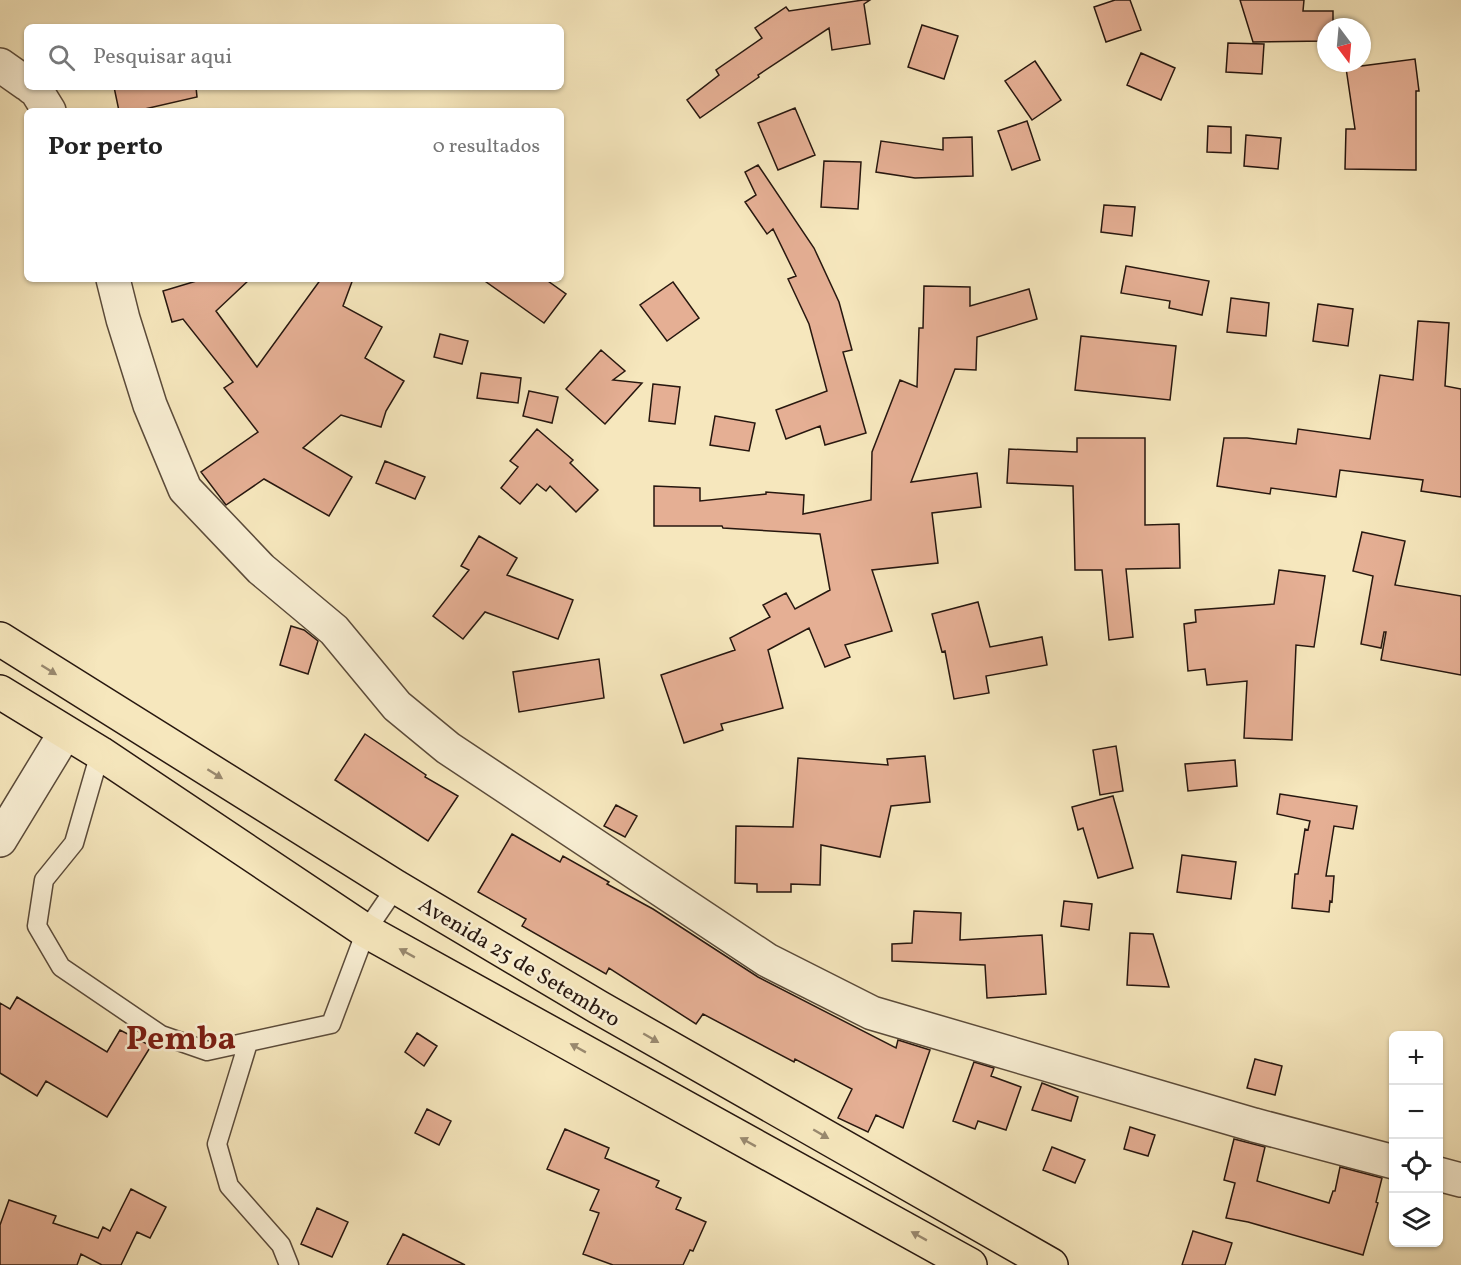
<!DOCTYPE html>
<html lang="pt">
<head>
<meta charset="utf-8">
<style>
  :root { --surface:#fff; --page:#f6f6f6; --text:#222; --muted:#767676; --line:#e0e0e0 }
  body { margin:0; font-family:Vollkorn,serif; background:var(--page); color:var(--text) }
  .controls { position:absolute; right:18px; bottom:18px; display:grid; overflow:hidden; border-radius:9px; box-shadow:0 2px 4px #0004 }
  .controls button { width:54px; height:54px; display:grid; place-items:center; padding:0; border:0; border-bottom:2px solid var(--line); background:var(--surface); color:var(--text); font:30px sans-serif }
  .compass { position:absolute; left:1317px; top:18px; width:54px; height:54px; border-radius:50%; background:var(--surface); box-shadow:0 2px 4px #0004; rotate:164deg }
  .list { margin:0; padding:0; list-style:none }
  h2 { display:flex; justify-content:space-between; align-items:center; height:78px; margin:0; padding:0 24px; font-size:26px }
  h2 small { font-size:20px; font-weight:400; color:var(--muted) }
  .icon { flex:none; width:33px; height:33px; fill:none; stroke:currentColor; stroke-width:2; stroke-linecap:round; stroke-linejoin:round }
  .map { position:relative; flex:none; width:1461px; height:1265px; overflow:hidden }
  .search { position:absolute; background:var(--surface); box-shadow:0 2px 4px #0004; left:24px; top:24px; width:540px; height:66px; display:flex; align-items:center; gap:15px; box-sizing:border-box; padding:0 21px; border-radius:9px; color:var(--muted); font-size:22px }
  .panel { position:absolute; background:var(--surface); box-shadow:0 2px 4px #0004; left:24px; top:108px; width:540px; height:174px; border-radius:9px }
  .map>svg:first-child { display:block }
  .building { fill:#e5af94; stroke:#27170f; stroke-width:1.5 }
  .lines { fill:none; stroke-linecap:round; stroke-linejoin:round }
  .lane-casing { stroke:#5b4b3a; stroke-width:21 }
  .street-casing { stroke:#5b4b3a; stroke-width:36 }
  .highway-casing { stroke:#27170f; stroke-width:36 }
  .lane { stroke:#f9efd4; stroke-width:18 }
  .street { stroke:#f9efd4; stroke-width:33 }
  .highway { stroke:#f6e7bd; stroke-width:33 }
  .oneway { fill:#99896f }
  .labels { text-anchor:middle; stroke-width:5; stroke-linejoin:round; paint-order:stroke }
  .street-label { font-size:22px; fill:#27170f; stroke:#f9efd4 }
  .town-label { font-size:34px; font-weight:bold; fill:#7a1f14; stroke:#f9efd4 }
</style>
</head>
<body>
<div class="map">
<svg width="1461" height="1265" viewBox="0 0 1461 1265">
  <rect width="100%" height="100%" fill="#f6e7bd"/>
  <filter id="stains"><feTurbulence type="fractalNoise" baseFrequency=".00333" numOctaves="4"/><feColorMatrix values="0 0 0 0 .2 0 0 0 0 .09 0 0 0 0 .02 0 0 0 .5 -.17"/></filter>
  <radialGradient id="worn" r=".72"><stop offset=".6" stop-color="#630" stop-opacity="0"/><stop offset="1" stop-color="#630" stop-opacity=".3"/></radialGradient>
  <!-- building -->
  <path class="building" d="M 863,0 L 870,0 L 864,4 L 870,44 L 832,50 L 829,28 L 758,75 L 759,77 L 700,118 L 687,100 L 719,75 L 716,70 L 762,38 L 755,28 L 786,7 L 789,11 Z
    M 1115,0 L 1130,0 L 1141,30 L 1106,42 L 1094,7 Z
    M 1240,0 L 1304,0 L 1303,11 L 1333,11 L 1333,27 L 1326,27 L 1326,41 L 1253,42 Z
    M 922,25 L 958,36 L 944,79 L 908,67 Z
    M 1228,43 L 1264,44 L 1262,74 L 1226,72 Z
    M 1141,53 L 1175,68 L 1161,100 L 1127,85 Z
    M 1415,59 L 1419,91 L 1416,91 L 1416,170 L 1345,169 L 1346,129 L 1355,129 L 1346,68 Z
    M 1035,61 L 1061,100 L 1032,120 L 1005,81 Z
    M 114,87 L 196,87 L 197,97 L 136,111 L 119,111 Z
    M 795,108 L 815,155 L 778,170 L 758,123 Z
    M 1027,121 L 1040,160 L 1012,170 L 998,131 Z
    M 1208,126 L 1231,127 L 1231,153 L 1207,152 Z
    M 1246,135 L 1281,138 L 1278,169 L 1244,166 Z
    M 972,137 L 973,176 L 915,178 L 876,172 L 881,141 L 943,150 L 943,138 Z
    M 824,161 L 861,162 L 858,209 L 821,207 Z
    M 758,165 L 814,248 L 839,302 L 852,350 L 843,352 L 866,433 L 825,445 L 820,426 L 786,439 L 776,410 L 827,391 L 809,324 L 788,279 L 796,276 L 773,229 L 767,234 L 745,202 L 756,195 L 745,172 Z
    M 1104,205 L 1135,207 L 1132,236 L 1101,232 Z
    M 1126,266 L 1209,281 L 1202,315 L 1169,308 L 1170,301 L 1121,293 Z
    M 203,279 L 250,279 L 216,311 L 257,367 L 321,279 L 353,279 L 343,306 L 382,327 L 365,358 L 404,381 L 386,411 L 381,427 L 341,415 L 303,448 L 352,477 L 329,516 L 264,479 L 226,505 L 201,472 L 258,432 L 224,388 L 233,382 L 183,319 L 172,322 L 163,291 Z
    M 482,279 L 545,279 L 566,294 L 544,323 Z
    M 673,282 L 699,318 L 667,341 L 640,305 Z
    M 924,286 L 970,287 L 970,306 L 1029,289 L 1037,319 L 977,337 L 976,370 L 955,369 L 911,482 L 977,473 L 981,507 L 932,513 L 938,563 L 872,570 L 892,631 L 845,645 L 850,657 L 825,667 L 809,628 L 768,650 L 783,708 L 721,724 L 723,730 L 684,743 L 661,675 L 735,650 L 730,638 L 770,617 L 763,605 L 786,593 L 795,609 L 830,590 L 820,534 L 723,528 L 722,526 L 654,526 L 654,486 L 700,488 L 700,501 L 766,494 L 766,492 L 804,495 L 803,514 L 871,500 L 872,452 L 900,380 L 917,387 L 919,328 L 923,328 Z
    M 1231,298 L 1269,303 L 1266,336 L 1227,332 Z
    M 1318,304 L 1353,309 L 1348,346 L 1313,341 Z
    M 1418,321 L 1449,323 L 1445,386 L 1461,389 L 1461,497 L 1421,491 L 1423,480 L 1340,470 L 1336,497 L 1271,488 L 1270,494 L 1217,486 L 1224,438 L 1247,438 L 1296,444 L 1298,429 L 1370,439 L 1380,375 L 1413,380 Z
    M 440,334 L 468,341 L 462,364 L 434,357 Z
    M 1081,336 L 1176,346 L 1170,400 L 1075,390 Z
    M 601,350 L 625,371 L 613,380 L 642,383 L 605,424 L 566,389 Z
    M 481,373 L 521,378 L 518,403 L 477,398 Z
    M 653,384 L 680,387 L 675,424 L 649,421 Z
    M 529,391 L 558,397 L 552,423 L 523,416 Z
    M 715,416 L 755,423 L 749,451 L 710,445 Z
    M 537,429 L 573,460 L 570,463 L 598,490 L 576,512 L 550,486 L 546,491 L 537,484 L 520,504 L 501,488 L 518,467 L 510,461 Z
    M 1077,438 L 1145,438 L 1145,525 L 1179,524 L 1180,568 L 1126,569 L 1133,637 L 1109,640 L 1102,570 L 1075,570 L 1073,486 L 1007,483 L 1009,449 L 1077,452 Z
    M 385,461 L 425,477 L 415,499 L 376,483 Z
    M 1362,532 L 1405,541 L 1395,585 L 1461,596 L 1461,675 L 1381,660 L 1386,632 L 1384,632 L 1381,648 L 1361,644 L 1373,576 L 1353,571 Z
    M 479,536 L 517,558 L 507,575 L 573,600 L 558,639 L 485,612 L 463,639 L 433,616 L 469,570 L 461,566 Z
    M 1279,570 L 1325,576 L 1314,647 L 1296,645 L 1292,740 L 1244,738 L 1247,681 L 1207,685 L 1205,669 L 1188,671 L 1184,624 L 1196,622 L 1195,610 L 1274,604 Z
    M 978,602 L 990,647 L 1042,637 L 1047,665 L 986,676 L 989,693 L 954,699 L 945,651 L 942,652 L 932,614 Z
    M 291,626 L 304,630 L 318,641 L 308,674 L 280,665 Z
    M 599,659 L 604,698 L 519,712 L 513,672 Z
    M 365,734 L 426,775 L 425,777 L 458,796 L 428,841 L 335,780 Z
    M 1116,746 L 1123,791 L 1100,795 L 1093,750 Z
    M 925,756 L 930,802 L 891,806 L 880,857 L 821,845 L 820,885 L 791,884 L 791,892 L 757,892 L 757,884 L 735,883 L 736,826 L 793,827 L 798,758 L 888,765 L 887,759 Z
    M 1235,760 L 1237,786 L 1188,791 L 1185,764 Z
    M 1280,794 L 1357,806 L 1353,829 L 1334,826 L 1326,876 L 1334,876 L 1332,902 L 1330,901 L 1329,912 L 1292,908 L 1295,874 L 1298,874 L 1305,829 L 1308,830 L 1310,821 L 1277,814 Z
    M 1113,796 L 1133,868 L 1098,878 L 1083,828 L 1078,830 L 1072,807 Z
    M 616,805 L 637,816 L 625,837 L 604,826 Z
    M 512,834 L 560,862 L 563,856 L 609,882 L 607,884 L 653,909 L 758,977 L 896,1048 L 898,1040 L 930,1050 L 903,1128 L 876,1115 L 868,1132 L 838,1118 L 852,1089 L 795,1059 L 794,1062 L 703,1014 L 696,1024 L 609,968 L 606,974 L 522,926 L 526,919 L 478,892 Z
    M 1182,855 L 1236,862 L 1231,899 L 1177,892 Z
    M 1064,901 L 1092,904 L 1089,930 L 1061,926 Z
    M 914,911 L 961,913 L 960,940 L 1042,935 L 1046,994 L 987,998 L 985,965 L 892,961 L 892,944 L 912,943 Z
    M 1130,933 L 1153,934 L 1169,987 L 1127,985 Z
    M 17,997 L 107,1052 L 120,1030 L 151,1046 L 107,1117 L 46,1081 L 37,1096 L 0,1073 L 0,1003 L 10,1009 Z
    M 417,1033 L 437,1046 L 424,1066 L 405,1052 Z
    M 1255,1059 L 1282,1066 L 1275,1095 L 1247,1088 Z
    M 974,1062 L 994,1068 L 991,1076 L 1021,1087 L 1006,1130 L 978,1121 L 975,1129 L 953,1121 Z
    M 1042,1083 L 1078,1097 L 1071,1121 L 1032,1110 Z
    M 427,1109 L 451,1121 L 439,1145 L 415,1133 Z
    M 1130,1127 L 1155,1135 L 1148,1156 L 1124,1149 Z
    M 565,1129 L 609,1148 L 605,1158 L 659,1181 L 656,1187 L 681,1198 L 676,1209 L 706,1222 L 693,1251 L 690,1250 L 683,1265 L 613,1265 L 583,1254 L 599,1213 L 590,1210 L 599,1190 L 547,1169 Z
    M 1234,1139 L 1265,1147 L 1257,1181 L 1329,1203 L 1333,1191 L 1335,1191 L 1340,1167 L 1382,1178 L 1376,1202 L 1378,1203 L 1363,1255 L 1248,1222 L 1226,1218 L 1235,1183 L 1224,1180 Z
    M 1052,1147 L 1085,1160 L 1075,1183 L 1043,1170 Z
    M 131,1189 L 166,1207 L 150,1238 L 137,1232 L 121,1265 L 102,1265 L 81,1254 L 77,1265 L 0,1265 L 0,1225 L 9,1200 L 56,1216 L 53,1223 L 98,1238 L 103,1227 L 110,1231 Z
    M 317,1208 L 348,1222 L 332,1257 L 301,1244 Z
    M 1193,1231 L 1232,1243 L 1225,1265 L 1182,1265 Z
    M 403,1234 L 465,1265 L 387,1265 Z"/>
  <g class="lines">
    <!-- lane casing -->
    <g class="lane-casing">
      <path id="lane" d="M 100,753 L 74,843 L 44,880 L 37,926 L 61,967 L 161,1035 L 207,1051 L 331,1024 L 366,931 L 396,887
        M 248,1043 L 217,1144 L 229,1186 L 281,1245 L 289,1265"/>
    </g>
    <!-- street casing -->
    <g class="street-casing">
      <path id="street" d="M 0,65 L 27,84
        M 31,87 L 36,90 L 49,111
        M 113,279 L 123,319 L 150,405 L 185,489 L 261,569 L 334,630 L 397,706 L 448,748 L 767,960 L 872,1013 L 1254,1125 L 1394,1162
        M 0,840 L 65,733
        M 1438,1174 L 1461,1180"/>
    </g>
    <!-- highway casing -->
    <g class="highway-casing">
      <path id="highway" d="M 0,639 L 396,887 L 598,1007 L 1051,1265
        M 0,692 L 100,753 L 366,931 L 970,1265"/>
    </g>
    <!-- lane -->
    <use href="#lane" class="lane"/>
    <!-- street -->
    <use href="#street" class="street"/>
    <!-- highway -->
    <use href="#highway" class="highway"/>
  </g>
  <!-- one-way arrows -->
  <defs><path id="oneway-solid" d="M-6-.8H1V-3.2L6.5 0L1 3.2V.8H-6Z" transform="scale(1.5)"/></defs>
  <g class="oneway">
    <use href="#oneway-solid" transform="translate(49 670) rotate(32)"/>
    <use href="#oneway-solid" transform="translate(215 774) rotate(32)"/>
    <use href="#oneway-solid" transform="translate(407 953) rotate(-151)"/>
    <use href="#oneway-solid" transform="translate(651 1038) rotate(30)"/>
    <use href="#oneway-solid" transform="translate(578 1048) rotate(-151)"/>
    <use href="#oneway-solid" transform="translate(821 1134) rotate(30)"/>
    <use href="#oneway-solid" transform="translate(748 1142) rotate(-151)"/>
    <use href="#oneway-solid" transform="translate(919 1236) rotate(-151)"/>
  </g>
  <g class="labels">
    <!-- street labels -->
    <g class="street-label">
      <text transform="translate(520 961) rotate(31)" y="8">Avenida 25 de Setembro</text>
    </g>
    <!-- town labels -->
    <g class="town-label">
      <text x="181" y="1049">Pemba</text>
    </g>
  </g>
  <rect width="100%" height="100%" filter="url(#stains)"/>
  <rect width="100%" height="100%" fill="url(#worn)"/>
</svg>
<div class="controls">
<button>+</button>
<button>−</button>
<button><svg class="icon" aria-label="locate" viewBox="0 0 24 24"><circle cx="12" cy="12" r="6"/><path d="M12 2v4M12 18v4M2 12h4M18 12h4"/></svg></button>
<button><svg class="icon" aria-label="layers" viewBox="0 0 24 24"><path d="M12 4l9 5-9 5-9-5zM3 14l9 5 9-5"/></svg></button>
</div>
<svg class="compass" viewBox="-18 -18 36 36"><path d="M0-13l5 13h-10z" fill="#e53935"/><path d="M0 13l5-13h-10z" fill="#767676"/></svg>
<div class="search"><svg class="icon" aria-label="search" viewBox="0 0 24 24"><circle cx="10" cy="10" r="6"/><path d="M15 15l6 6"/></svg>Pesquisar aqui</div>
<section class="panel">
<h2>Por perto<small>0 resultados</small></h2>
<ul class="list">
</ul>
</section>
</div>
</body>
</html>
